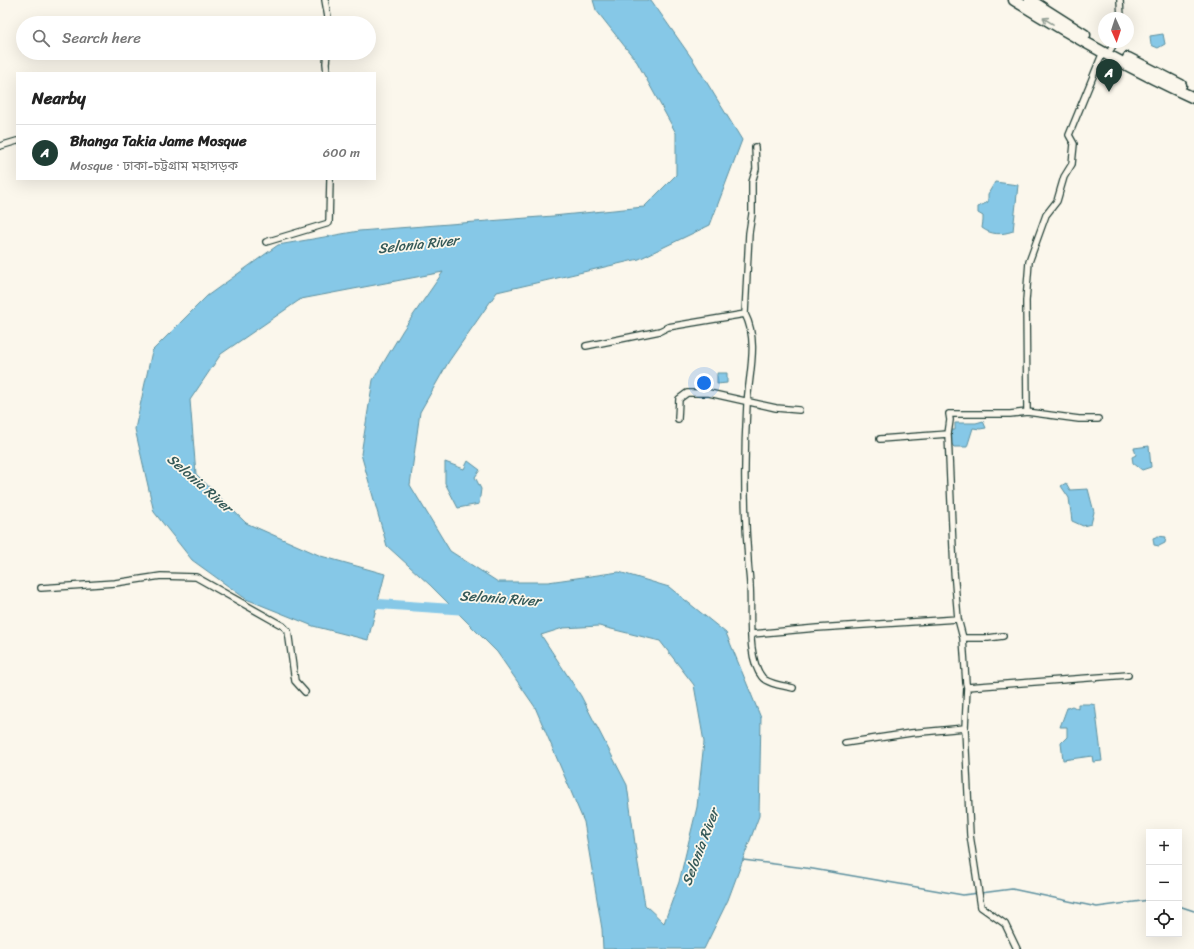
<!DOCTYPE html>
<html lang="en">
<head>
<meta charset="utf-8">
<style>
  :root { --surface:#fff; --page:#f6f6f6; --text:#222; --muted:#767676; --line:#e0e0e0; --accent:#1f3d34 }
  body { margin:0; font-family:Sriracha,"Noto Sans Bengali",sans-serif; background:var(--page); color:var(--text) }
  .controls { position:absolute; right:12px; bottom:12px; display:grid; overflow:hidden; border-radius:0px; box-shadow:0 4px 16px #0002 }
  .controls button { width:36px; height:36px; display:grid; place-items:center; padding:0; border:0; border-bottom:1px solid var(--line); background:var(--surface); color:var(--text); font:20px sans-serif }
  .compass { position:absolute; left:1098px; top:12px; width:36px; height:36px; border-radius:50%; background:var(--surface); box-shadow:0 4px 16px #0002; rotate:177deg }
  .you { position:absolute; left:704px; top:383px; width:14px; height:14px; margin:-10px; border:3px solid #fff; border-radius:50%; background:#1a73e8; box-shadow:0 0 0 6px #1a73e833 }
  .badge { display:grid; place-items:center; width:26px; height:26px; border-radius:50%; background:var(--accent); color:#fff; font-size:13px; font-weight:700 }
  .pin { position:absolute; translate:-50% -33px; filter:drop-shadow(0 1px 2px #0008) }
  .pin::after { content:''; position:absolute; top:21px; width:14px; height:12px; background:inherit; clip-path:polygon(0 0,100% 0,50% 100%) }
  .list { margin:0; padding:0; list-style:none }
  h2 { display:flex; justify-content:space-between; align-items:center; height:52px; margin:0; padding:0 16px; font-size:17px }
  h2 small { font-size:13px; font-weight:400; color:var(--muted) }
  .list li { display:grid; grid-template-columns:26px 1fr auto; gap:12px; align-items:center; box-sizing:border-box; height:56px; padding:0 16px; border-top:1px solid var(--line) }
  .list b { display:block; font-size:15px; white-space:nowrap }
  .list p { margin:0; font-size:13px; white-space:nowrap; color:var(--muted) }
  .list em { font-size:13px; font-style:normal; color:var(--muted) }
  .icon { flex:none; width:22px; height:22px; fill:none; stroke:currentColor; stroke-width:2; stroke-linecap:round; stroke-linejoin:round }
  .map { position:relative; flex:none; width:1194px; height:949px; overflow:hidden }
  .search { position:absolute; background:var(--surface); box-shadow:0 4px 16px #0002; left:16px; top:16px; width:360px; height:44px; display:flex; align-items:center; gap:10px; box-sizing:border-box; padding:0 14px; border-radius:22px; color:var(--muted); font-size:15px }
  .panel { position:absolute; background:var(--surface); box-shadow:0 4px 16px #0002; left:16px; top:72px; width:360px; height:108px; border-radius:0px }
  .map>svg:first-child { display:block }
  .water { fill:#86c8e7; stroke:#5d909f; fill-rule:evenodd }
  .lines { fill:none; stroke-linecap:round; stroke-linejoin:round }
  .stream { stroke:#5d909f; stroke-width:1.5 }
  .river { stroke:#86c8e7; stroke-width:10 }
  .street-casing { stroke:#1f3d34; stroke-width:8 }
  .highway-casing { stroke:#1f3d34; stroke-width:13 }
  .street { stroke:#fbf7ec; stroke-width:5.5 }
  .highway { stroke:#fbf7ec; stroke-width:10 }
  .oneway { stroke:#8d9a90 }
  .labels { text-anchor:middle; stroke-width:3.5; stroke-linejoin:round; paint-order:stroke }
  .water-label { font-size:14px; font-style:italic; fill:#345958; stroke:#fbf7ec }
</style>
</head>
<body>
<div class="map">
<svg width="1194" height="949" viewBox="0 0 1194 949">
  <rect width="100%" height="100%" fill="#fbf7ec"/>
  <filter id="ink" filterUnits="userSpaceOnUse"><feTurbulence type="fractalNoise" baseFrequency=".025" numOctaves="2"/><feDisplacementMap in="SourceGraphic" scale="8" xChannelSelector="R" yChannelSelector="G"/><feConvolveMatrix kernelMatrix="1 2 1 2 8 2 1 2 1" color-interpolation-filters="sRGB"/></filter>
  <g filter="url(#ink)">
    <!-- water -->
    <path class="water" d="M 593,0 L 651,0 L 693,60 L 742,140 L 710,225 L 639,259 L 497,292 L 449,361 L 420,412 L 410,485 L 450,551 L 498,582 L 548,582 L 619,572 L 669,587 L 726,633 L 761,718 L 759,816 L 728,900 L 704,949 L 603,949 L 602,929 L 584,822 L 535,707 L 497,652 L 430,585 L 387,546 L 361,454 L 373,380 L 403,330 L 443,272 L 301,299 L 221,354 L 190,400 L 196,474 L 246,523 L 321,556 L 385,574 L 368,640 L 313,626 L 246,599 L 192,560 L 154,512 L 135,429 L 152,351 L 207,296 L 278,245 L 359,231 L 553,216 L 644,207 L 676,175 L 676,133 L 637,62 L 596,10 ZM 599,626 L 660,641 L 694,685 L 704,742 L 697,807 L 679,882 L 664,923 L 645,905 L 637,858 L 627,785 L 581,696 L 541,635 L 563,628 Z
      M 1163,34 L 1165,44 L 1158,48 L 1151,45 L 1150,36 Z
      M 995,182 L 1018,185 L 1013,231 C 1002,235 991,235 982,228 L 983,221 L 983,216 L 978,213 L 978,207 L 988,202 L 988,194 Z
      M 717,373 L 727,373 L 727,383 L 717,384 Z
      M 983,421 L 986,428 L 980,429 L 973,428 L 967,447 L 954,447 L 951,443 L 951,430 L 955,430 L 955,423 L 976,423 Z
      M 1149,446 L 1151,467 L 1142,470 L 1133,463 L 1132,457 L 1136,455 L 1134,448 Z
      M 468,461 L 480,470 L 475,477 L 481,489 L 479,504 L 458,508 L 445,483 L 445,462 L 464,469 Z
      M 1066,483 L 1070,490 L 1088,489 L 1094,512 L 1091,524 L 1083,526 L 1072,521 L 1069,498 L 1061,486 Z
      M 1158,536 L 1166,537 L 1165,543 L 1159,546 L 1154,545 L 1153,538 Z
      M 1078,704 L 1091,704 L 1095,705 L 1102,761 L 1093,762 L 1092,756 L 1063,760 L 1061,743 L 1067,737 L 1067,727 L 1060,727 L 1067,708 L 1072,706 L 1078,709 Z"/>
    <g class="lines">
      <!-- stream -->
      <path class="stream" d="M 743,860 L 813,869 L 963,895 L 978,893
        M 981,893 L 1012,889 L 1097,907 L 1149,900
        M 1179,906 L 1194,911"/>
      <!-- river -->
      <path class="river" d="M 364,603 L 467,610"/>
      <!-- street casing -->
      <g class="street-casing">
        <path id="street" d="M 325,0 L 329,23
          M 1120,0 L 1121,18
          M 1111,49 L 1115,42
          M 327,53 L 326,63 L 327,73
          M 0,146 L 17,141
          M 755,147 L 756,169 L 752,182 L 752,214 L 749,233 L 745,314 C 759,341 749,374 747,404 C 744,455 744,507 748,559 C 748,568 750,577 750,586 C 752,612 746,657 762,677 C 767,684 786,686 793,688
          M 266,242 L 329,223 L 330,179
          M 586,346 L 660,331 L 668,327 L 745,314
          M 1027,412 L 1026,301 L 1029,262 L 1046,215 L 1057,201 L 1064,177 L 1072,164 L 1074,144 L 1069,135 L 1103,52
          M 678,419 L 679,399 L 687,393 L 709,393 L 776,408 L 799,410
          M 880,439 L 948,434
          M 41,588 L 115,583 L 161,576 L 196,577 L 283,626 L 288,631 L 295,681 L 305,692
          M 752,634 L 817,628 L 958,619
          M 963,638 L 988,638 L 1003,636
          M 967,687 L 1128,675
          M 845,743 L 911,733 L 965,728
          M 1017,949 L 1005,924 L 981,907 L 970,835 L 965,728 L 967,687 L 966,683 L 963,638 L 958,619 L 954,571 L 948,434 L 950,420 L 949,414 L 1010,414 L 1027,412 L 1079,419 L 1098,419"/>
      </g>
      <!-- highway casing -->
      <g class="highway-casing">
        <path id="highway" d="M 1014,0 C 1072,36 1132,70 1194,98
          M 1030,0 L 1085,35
          M 1128,58 L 1181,85"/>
      </g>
      <!-- street -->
      <use href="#street" class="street"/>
      <!-- highway -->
      <use href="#highway" class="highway"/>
    </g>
    <!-- one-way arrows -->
    <defs><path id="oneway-shaft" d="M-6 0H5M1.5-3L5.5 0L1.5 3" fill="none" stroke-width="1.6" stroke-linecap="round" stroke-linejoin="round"/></defs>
    <use class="oneway" href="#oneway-shaft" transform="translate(1048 21) rotate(-148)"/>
  </g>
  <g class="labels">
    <!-- water labels -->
    <g class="water-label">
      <text transform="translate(418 244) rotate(-6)" y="5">Selonia River</text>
      <text transform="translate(200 483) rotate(41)" y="5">Selonia River</text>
      <text transform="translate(500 598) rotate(4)" y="5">Selonia River</text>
      <text transform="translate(700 847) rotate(-69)" y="5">Selonia River</text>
    </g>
  </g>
</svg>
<div class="controls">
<button>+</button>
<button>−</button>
<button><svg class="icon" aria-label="locate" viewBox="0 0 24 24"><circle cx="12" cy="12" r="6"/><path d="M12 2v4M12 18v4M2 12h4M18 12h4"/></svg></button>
</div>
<svg class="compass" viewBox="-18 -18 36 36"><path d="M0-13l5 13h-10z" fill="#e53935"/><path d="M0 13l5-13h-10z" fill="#767676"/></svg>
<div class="you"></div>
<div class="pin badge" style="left:1109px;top:92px">A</div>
<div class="search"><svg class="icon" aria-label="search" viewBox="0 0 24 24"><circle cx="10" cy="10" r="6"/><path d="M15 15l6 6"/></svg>Search here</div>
<section class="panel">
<h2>Nearby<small></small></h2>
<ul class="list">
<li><span class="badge">A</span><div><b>Bhanga Takia Jame Mosque</b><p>Mosque · ঢাকা-চট্টগ্রাম মহাসড়ক</p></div><em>600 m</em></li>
</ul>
</section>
</div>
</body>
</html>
